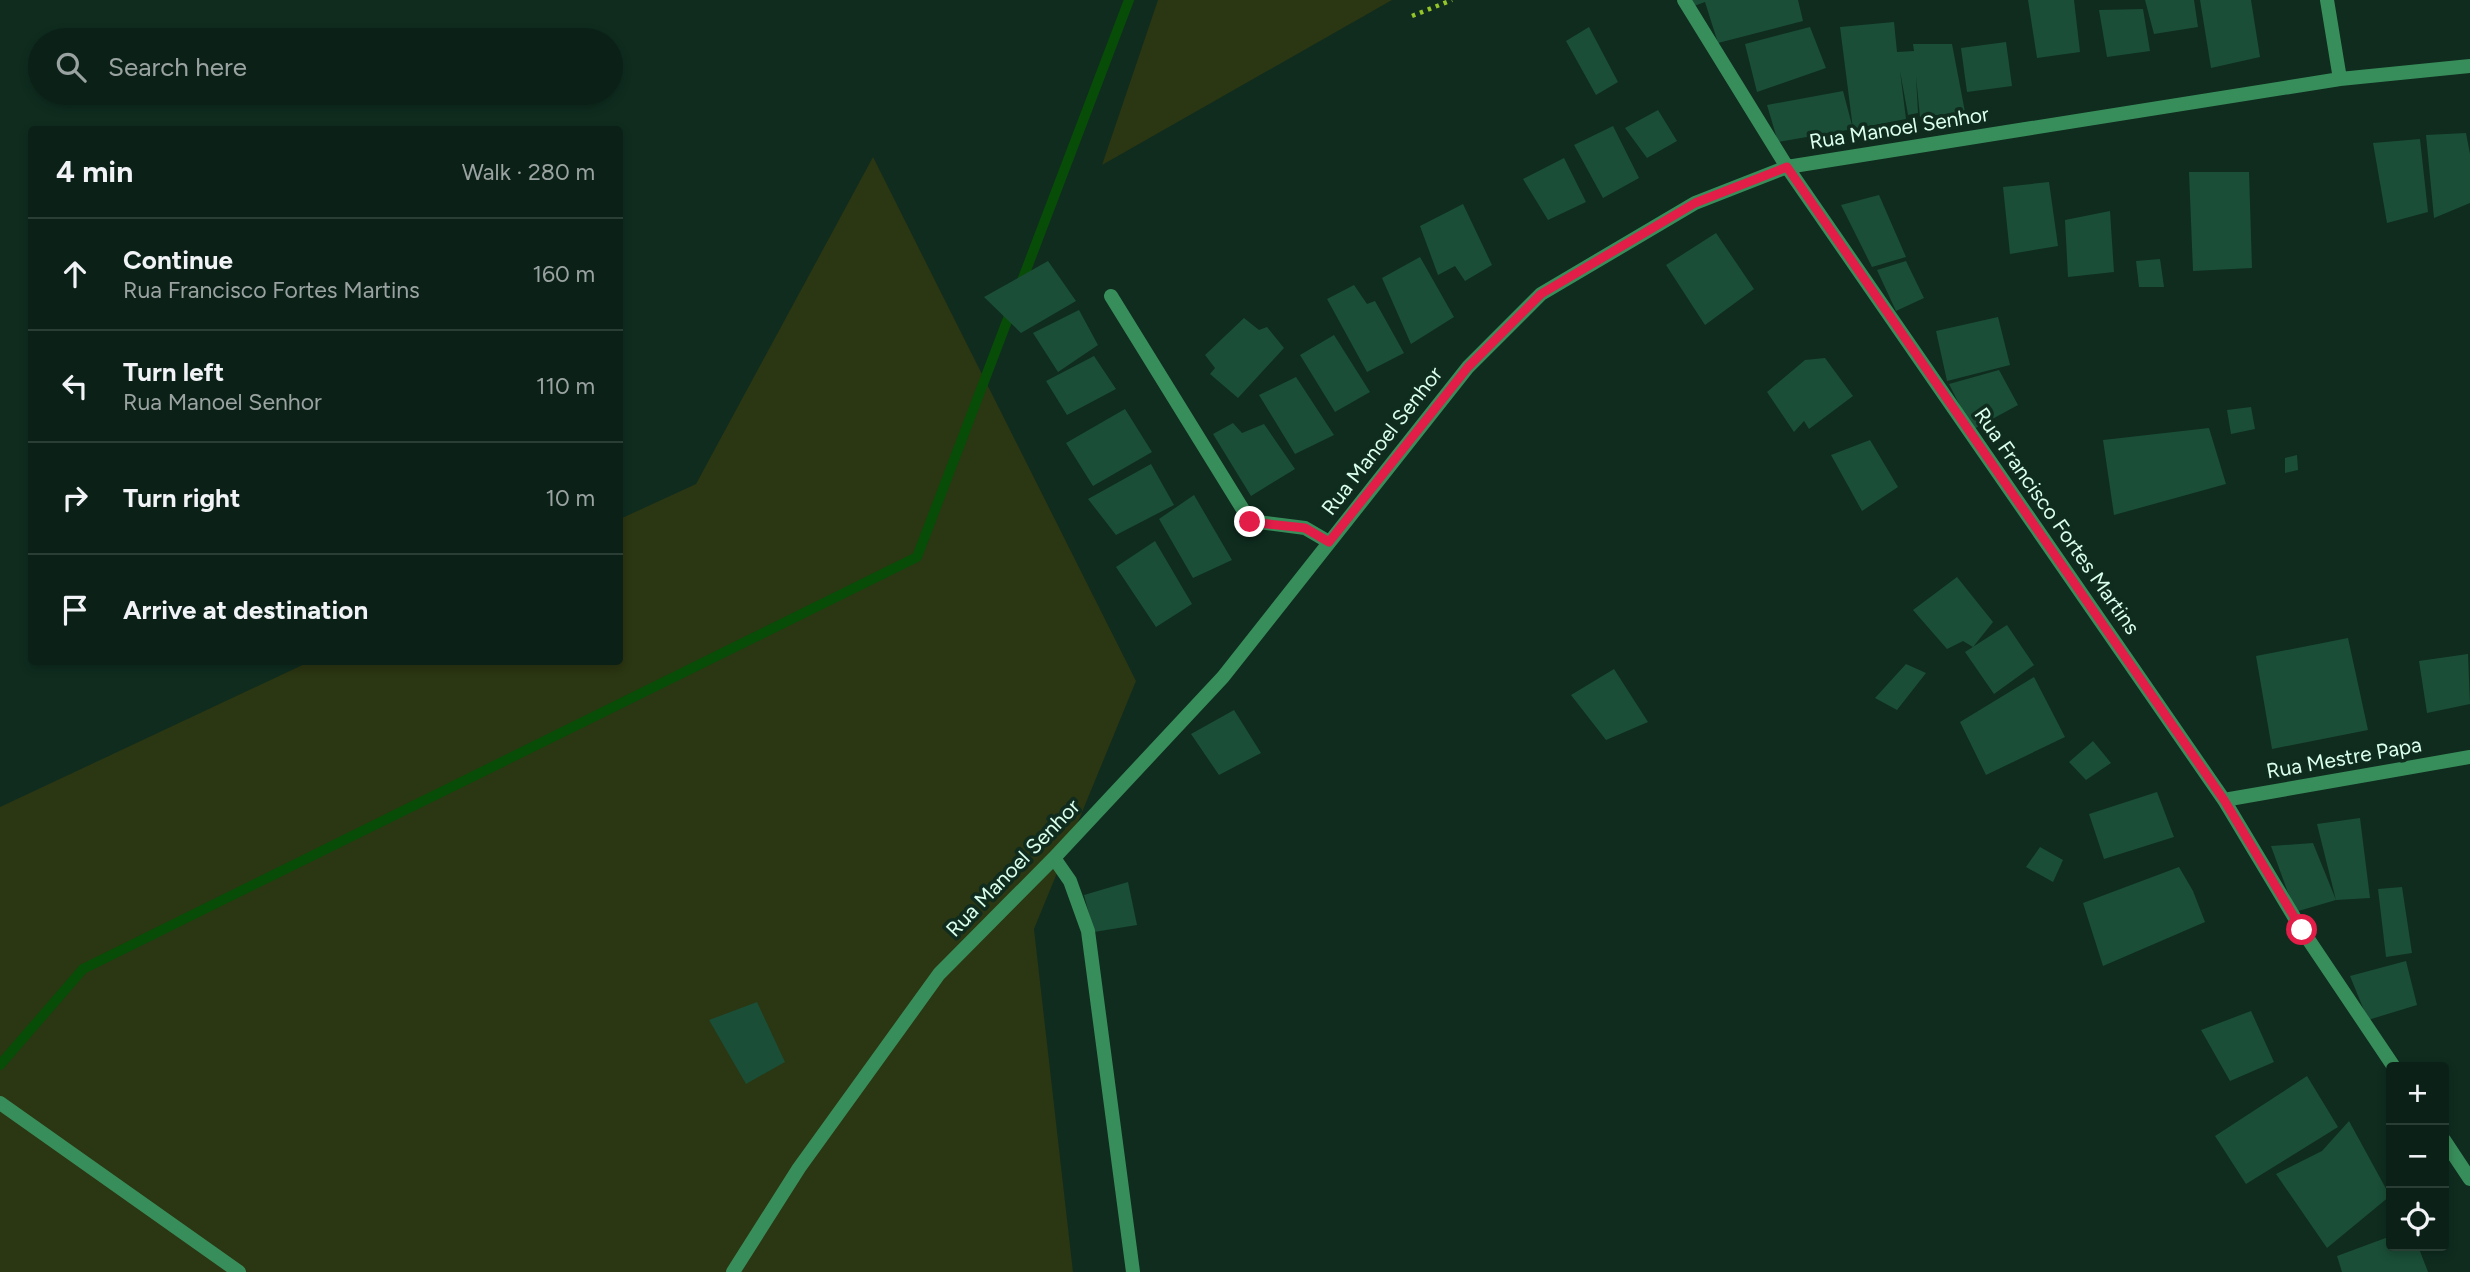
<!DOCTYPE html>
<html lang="en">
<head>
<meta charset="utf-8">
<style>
  :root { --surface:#0b2117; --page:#192e24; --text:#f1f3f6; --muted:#9aa3a1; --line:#2b3e36 }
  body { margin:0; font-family:Figtree,sans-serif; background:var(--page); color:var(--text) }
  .controls { position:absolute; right:21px; bottom:21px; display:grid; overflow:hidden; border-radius:7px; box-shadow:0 4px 10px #0003 }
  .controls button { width:63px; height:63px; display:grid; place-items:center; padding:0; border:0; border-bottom:2px solid var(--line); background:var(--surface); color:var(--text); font:35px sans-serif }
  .stop { position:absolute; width:21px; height:21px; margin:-16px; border:5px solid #e11d48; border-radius:50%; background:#fff }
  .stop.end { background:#e11d48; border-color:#fff; box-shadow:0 2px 7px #0008 }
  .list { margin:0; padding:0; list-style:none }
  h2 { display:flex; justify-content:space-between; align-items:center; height:91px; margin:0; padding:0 28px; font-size:30px }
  h2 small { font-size:23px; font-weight:400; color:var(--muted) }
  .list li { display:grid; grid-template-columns:46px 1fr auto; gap:21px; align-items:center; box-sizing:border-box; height:112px; padding:0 28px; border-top:2px solid var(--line) }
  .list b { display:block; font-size:26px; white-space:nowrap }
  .list p { margin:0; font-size:23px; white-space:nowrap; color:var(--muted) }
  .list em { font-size:23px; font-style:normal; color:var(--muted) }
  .icon { flex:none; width:38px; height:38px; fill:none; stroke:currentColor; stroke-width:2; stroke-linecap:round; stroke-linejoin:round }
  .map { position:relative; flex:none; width:2470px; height:1272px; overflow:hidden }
  .search { position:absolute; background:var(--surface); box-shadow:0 4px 10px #0003; left:28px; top:28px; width:595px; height:77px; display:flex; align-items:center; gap:18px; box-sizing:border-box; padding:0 24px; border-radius:38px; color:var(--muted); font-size:26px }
  .panel { position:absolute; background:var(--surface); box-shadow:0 4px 10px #0003; left:28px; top:126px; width:595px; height:539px; border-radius:7px }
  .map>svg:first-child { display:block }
  .green { fill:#2b3612 }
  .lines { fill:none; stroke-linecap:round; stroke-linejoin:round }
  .stream { stroke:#084d07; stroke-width:10 }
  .building { fill:#1a4e37 }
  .path { stroke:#96c528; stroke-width:4.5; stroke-dasharray:3.5 5; stroke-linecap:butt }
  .minor { stroke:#388e5a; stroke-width:14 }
  .route { stroke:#e11d48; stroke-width:9 }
  .labels { text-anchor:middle; stroke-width:7; stroke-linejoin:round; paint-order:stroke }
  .street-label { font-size:21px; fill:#daffec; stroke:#0f2c1f }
</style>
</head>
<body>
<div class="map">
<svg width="2470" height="1272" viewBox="0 0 2470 1272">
  <rect width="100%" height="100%" fill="#0f2c1f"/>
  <!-- green -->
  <path class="green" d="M 1158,0 L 1392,0 L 1102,165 Z
    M 873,157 L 1136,681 L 1034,929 L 1073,1272 L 0,1272 L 0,807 L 309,662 L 620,662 L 620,519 L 696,484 Z"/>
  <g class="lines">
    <!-- stream -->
    <path class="stream" d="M 1020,286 L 1129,0
      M 0,1065 L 83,969 L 917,557 L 1012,308"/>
  </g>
  <!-- building -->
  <path class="building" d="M 1691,0 L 1798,0 L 1803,21 L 1718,43 L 1705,2 L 1694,6 Z
    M 2028,0 L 2074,0 L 2080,52 L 2037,58 Z
    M 2145,0 L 2194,0 L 2198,27 L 2154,34 Z
    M 2200,0 L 2251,0 L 2260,57 L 2211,68 Z
    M 2143,9 L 2150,51 L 2107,57 L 2099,10 Z
    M 1894,22 L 1897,52 L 1914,51 L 1913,44 L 1952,44 L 1965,112 L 1920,117 L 1916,76 L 1918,113 L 1908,115 L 1900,71 L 1906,119 L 1853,129 L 1840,27 Z
    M 1589,27 L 1618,82 L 1596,95 L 1566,41 Z
    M 1810,27 L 1826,68 L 1757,92 L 1745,44 Z
    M 2006,42 L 2012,86 L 1967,92 L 1961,48 Z
    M 1843,91 L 1853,129 L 1778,142 L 1767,105 Z
    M 1658,110 L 1677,141 L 1647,158 L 1625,128 Z
    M 1613,126 L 1639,178 L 1603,198 L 1574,145 Z
    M 2466,133 L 2470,154 L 2470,203 L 2434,218 L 2426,135 Z
    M 2420,139 L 2428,212 L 2387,223 L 2373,143 Z
    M 1564,158 L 1586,202 L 1548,220 L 1523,179 Z
    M 2189,172 L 2249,172 L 2252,268 L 2193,271 Z
    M 2049,182 L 2058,246 L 2010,254 L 2003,187 Z
    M 1879,195 L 1906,257 L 1872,267 L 1841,205 Z
    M 1463,204 L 1492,265 L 1465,281 L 1455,266 L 1438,275 L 1420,226 Z
    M 2110,211 L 2114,272 L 2068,277 L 2065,220 Z
    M 1716,233 L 1754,289 L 1705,325 L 1666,265 Z
    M 1420,257 L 1454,317 L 1411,344 L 1382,278 Z
    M 2160,259 L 2164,287 L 2139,287 L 2136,261 Z
    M 1048,261 L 1076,301 L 1021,333 L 984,297 Z
    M 1906,261 L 1924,298 L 1896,311 L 1877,270 Z
    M 1354,285 L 1367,304 L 1375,301 L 1404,353 L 1367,372 L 1327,299 Z
    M 1079,310 L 1098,345 L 1058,372 L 1033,333 Z
    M 1998,317 L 2010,365 L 1947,381 L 1936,331 Z
    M 1244,318 L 1259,330 L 1267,327 L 1284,348 L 1238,398 L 1210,374 L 1215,368 L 1205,355 Z
    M 1334,335 L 1370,392 L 1335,412 L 1300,355 Z
    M 1094,356 L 1116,389 L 1067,415 L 1046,381 Z
    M 1825,358 L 1853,396 L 1809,429 L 1804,421 L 1794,432 L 1767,392 L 1805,360 Z
    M 1999,370 L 2018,405 L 1972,430 L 1949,384 Z
    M 1296,377 L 1334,435 L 1295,454 L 1259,395 Z
    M 2251,407 L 2255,429 L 2231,434 L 2227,410 Z
    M 1125,409 L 1152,452 L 1093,486 L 1066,443 Z
    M 1233,423 L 1242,433 L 1264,424 L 1295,469 L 1251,496 L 1213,434 Z
    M 2209,428 L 2226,484 L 2114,515 L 2103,440 Z
    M 1870,440 L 1898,487 L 1862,511 L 1831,455 Z
    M 2297,455 L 2298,470 L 2285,473 L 2285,458 Z
    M 1151,464 L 1174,505 L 1116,535 L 1088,499 Z
    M 1194,495 L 1232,560 L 1193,578 L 1159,519 Z
    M 1155,541 L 1192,604 L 1156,627 L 1116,567 Z
    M 1957,577 L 1993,622 L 1973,647 L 1963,641 L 1947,649 L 1913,610 Z
    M 2007,625 L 2034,665 L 1994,694 L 1965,652 Z
    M 2348,638 L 2368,730 L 2272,749 L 2256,656 Z
    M 2468,654 L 2470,704 L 2427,713 L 2419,661 Z
    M 1906,664 L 1926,673 L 1897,710 L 1875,698 Z
    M 1614,669 L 1648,722 L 1606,740 L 1571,695 Z
    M 2034,677 L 2065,737 L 1986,775 L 1960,722 Z
    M 1234,710 L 1261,753 L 1219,775 L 1191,734 Z
    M 2093,741 L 2111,763 L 2086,780 L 2069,762 Z
    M 2157,792 L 2174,837 L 2104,859 L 2089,814 Z
    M 2360,818 L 2370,898 L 2336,900 L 2317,824 Z
    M 2313,843 L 2336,900 L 2295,912 L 2271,846 Z
    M 2040,847 L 2063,860 L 2053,882 L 2026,867 Z
    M 2179,867 L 2193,891 L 2205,922 L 2103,966 L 2083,903 Z
    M 1128,882 L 1137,925 L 1094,932 L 1084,895 Z
    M 2402,887 L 2412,953 L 2386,957 L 2378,889 Z
    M 2406,961 L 2417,1005 L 2368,1020 L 2350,976 Z
    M 757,1002 L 785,1062 L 746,1084 L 709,1020 Z
    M 2251,1011 L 2274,1062 L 2230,1081 L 2201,1030 Z
    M 2307,1076 L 2338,1127 L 2246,1184 L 2215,1136 Z
    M 2349,1121 L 2390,1196 L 2327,1248 L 2276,1174 L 2322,1151 Z
    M 2391,1236 L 2391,1246 L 2418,1246 L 2428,1272 L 2342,1272 L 2337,1256 Z"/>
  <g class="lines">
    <!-- path -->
    <path class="path" d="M 1412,16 L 1452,0"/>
    <!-- minor -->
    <path class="minor" d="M 1684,0 L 1787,167 L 2224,800 L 2302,930 L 2394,1067
      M 2327,0 L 2340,79
      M 1111,296 L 1250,521 L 1305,528 L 1329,542
      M 2224,800 L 2470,757
      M 1054,858 L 1070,881 L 1088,931 L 1133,1272
      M 0,1103 L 239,1272
      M 2444,1140 L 2470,1179
      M 733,1272 L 799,1168 L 939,974 L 1054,858 L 1223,677 L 1468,367 L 1541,294 L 1695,203 L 1787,167 L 2340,79 L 2470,66"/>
  </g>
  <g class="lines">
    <!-- route -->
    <path class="route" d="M 1250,522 L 1305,528 L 1329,542 L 1468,367 L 1541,294 L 1695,203 L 1787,167 L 2224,800 L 2302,930"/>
  </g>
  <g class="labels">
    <!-- street labels -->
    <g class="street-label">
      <text transform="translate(1899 128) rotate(-9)" y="7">Rua Manoel Senhor</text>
      <text transform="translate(1382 441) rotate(-52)" y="7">Rua Manoel Senhor</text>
      <text transform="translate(2057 521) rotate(55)" y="7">Rua Francisco Fortes Martins</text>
      <text transform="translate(2344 758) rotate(-10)" y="7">Rua Mestre Papa</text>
      <text transform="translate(1013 868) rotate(-46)" y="7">Rua Manoel Senhor</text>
    </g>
  </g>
</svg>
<div class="controls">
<button>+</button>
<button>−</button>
<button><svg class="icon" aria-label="locate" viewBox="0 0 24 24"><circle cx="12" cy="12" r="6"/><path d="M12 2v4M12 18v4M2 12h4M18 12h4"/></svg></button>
</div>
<div class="stop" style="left:2302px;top:930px"></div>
<div class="stop end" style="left:1250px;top:522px"></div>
<div class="search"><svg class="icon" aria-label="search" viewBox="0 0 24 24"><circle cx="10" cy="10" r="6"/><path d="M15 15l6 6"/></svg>Search here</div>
<section class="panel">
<h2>4 min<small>Walk · 280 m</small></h2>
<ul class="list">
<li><svg class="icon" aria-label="ahead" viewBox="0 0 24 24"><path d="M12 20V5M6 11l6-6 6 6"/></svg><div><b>Continue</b><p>Rua Francisco Fortes Martins</p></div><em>160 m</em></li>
<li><svg class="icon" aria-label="left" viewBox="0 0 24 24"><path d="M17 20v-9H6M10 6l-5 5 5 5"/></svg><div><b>Turn left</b><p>Rua Manoel Senhor</p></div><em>110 m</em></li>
<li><svg class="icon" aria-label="right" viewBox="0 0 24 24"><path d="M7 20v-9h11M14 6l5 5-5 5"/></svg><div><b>Turn right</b></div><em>10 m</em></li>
<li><svg class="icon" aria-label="arrive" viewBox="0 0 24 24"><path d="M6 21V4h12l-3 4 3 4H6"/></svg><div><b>Arrive at destination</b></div></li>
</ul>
</section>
</div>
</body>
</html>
